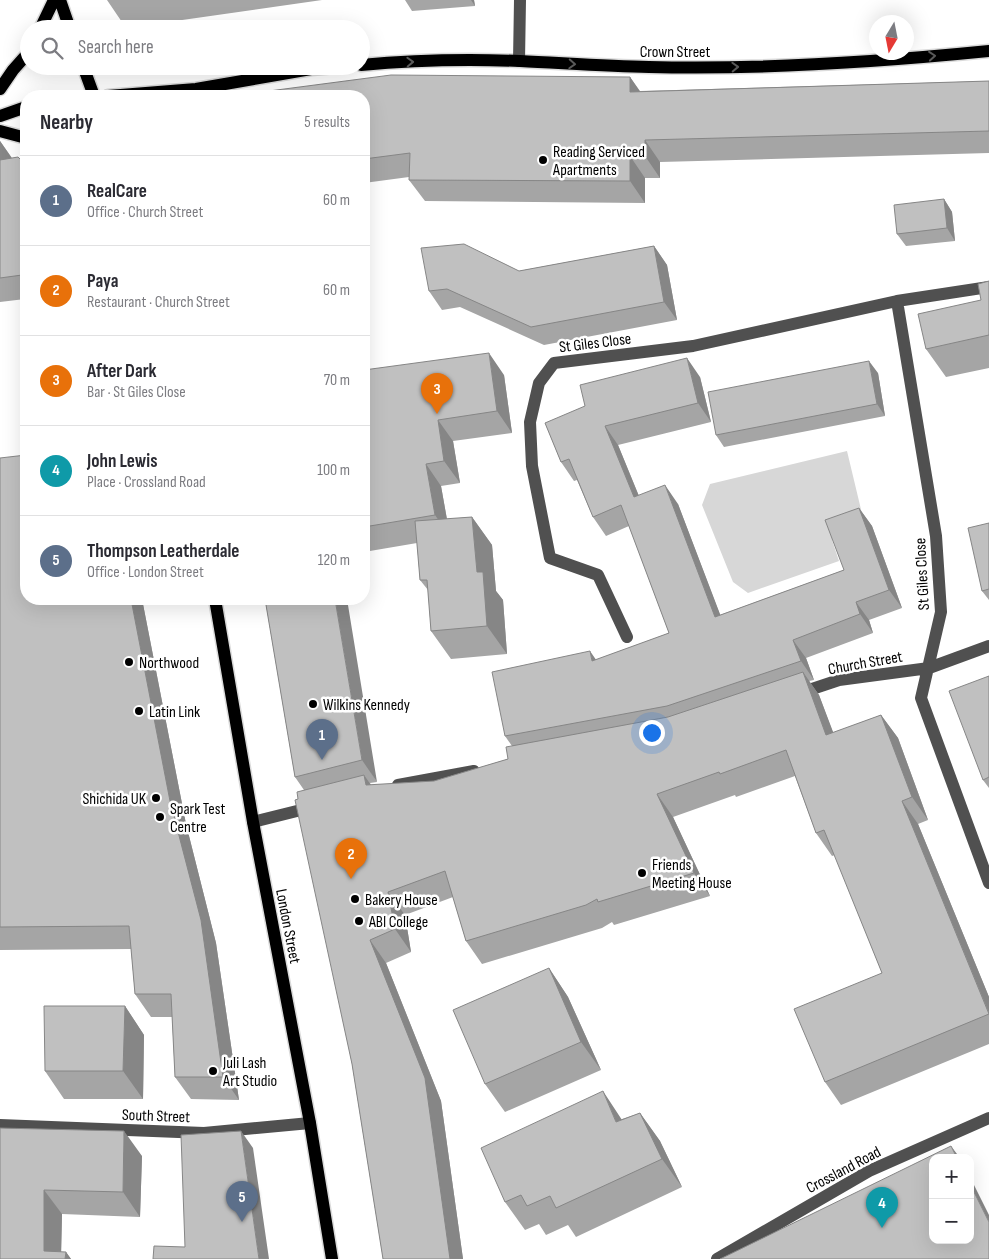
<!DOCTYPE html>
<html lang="en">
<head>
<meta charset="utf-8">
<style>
  :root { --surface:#fff; --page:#f7f7f7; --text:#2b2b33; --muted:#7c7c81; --line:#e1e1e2; --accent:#000 }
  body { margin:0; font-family:"Sofia Sans Condensed",sans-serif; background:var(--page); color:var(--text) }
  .controls { position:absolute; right:15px; bottom:15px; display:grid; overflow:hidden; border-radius:10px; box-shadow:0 5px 20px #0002 }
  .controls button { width:45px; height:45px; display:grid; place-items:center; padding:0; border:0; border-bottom:1px solid var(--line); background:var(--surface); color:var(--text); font:25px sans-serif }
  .compass { position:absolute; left:869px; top:15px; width:45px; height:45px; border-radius:50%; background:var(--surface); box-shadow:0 5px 20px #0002; rotate:190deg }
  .you { position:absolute; left:651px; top:732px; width:18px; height:18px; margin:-12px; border:4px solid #fff; border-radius:50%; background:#1a73e8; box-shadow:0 0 0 8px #1a73e833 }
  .badge { display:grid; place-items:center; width:32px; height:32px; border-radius:50%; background:var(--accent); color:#fff; font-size:16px; font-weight:700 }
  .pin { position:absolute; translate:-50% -41px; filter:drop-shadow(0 1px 2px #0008) }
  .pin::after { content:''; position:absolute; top:26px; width:18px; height:15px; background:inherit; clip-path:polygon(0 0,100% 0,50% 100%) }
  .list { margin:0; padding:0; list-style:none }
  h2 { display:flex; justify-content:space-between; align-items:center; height:65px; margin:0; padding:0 20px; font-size:21px }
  h2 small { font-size:16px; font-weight:400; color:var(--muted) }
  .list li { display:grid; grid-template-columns:32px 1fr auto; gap:15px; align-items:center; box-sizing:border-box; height:90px; padding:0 20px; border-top:1px solid var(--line) }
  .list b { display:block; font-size:19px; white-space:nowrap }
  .list p { margin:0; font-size:16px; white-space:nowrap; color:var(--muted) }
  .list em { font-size:16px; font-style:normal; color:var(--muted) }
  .icon { flex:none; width:28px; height:28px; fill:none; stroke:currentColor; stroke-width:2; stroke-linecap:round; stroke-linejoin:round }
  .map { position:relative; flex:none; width:989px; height:1259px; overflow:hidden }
  .search { position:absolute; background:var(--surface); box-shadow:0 5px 20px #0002; left:20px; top:20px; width:350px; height:55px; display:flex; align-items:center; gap:12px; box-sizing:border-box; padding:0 18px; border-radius:28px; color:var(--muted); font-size:19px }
  .panel { position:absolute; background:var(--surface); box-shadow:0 5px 20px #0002; left:20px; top:90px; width:350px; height:515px; border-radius:20px }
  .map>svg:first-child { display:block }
  .green { fill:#d7d7d7 }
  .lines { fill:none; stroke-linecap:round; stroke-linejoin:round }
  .major-casing { stroke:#dbdbdb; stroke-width:15 }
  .minor { stroke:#505050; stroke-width:12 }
  .major { stroke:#000; stroke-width:12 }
  .wall { fill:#a5a5a5 }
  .shaded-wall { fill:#868686 }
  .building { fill:#c0c0c0; stroke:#868686 }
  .oneway { stroke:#595959 }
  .poi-dot { fill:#000; stroke:#fff; stroke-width:2 }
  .labels { text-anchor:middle; stroke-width:5; stroke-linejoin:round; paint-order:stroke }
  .street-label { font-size:16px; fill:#000; stroke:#fff }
  .poi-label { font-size:16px; fill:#000; stroke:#fff; text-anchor:start }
</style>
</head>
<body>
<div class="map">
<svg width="989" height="1259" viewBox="0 0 989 1259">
  <rect width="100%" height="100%" fill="#fff"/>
  <!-- green -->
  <path class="green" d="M 847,451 L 864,522 L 834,533 L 832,540 L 839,561 L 748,593 L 733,582 L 702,505 L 710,484 Z"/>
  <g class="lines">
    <!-- major casing -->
    <g class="major-casing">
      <path id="major" d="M 60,0 L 70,29
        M 40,29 L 54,0
        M 361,65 C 414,60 468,59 520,61 C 563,63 606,66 649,67 C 761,70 878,62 989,51
        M 83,66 L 94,96
        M 0,89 L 13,70 L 29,52
        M 108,96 L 196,89 L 311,69 L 347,66
        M 0,116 L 26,107
        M 0,131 L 26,138
        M 215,599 L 253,822 L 310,1123 L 332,1259"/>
    </g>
    <!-- minor -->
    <path class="minor" d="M 519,61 L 520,0
      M 897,301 L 936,536 L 941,612 L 921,698 L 989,883
      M 627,637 L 598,575 L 550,558 L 532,466 L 530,422 L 539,383 L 554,363 L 693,346 L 897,301 L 989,287
      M 800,693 L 839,680 L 929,668 L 989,646
      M 398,785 L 474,771
      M 253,822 L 313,807
      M 0,1125 L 204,1133 L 310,1123
      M 717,1259 L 869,1171 L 989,1118"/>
    <!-- major -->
    <use href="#major" class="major"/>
  </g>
  <!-- wall -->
  <path class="wall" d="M 107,0 L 322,0 L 126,28 Z
    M 405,0 L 474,0 L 475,6 L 412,11 Z
    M 630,77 L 640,91 L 989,81 L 989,153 L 660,162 L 660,178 L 645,178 L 645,203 L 425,201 L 409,180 L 409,177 L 364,183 L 364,96 Z
    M 0,141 L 12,158 L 25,299 L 0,302 Z
    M 944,199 L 952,212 L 955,241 L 906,246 L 897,234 Z
    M 654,246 L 667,265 L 677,320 L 544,345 L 460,307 L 442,310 L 429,291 L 519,271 Z
    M 989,281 L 989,368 L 946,377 L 926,349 L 981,300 Z
    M 364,370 L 504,375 L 512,433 L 453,441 L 460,483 L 441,486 L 447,519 L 472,517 L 492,545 L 496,591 L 503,600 L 507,654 L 451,659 L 431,631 L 428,590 L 420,580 L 417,543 L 364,552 Z
    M 878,373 L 885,416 L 724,447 L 716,435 Z
    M 700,377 L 711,422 L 618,445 L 639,496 L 678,504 L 720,615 L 844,570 L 859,508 L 872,526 L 902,608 L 869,620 L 873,633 L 806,658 L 814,680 L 809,681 L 819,695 L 833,733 L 881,715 L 898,738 L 928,820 L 918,824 L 989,997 L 989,1044 L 841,1105 L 825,1082 L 882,973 L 835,855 L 832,856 L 816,833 L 795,776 L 736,797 L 735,795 L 673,817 L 710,896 L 614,925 L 612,922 L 602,928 L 482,964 L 466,941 L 453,897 L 405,915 L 411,952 L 386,963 L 441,1101 L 463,1259 L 383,1259 L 352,1064 L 298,799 L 304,790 L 295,777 L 265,599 L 377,782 L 370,783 L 371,785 L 434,781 L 508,759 L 512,746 L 505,736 L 596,660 L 669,633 L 629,526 L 606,536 L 593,517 L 577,480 L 574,481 L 561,462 L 545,423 Z
    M 0,458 L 26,599 L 142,599 L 186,824 L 216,943 L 239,1100 L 191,1099 L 175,1077 L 172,1017 L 151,1017 L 135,994 L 131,949 L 0,950 Z
    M 989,523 L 989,600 L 982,591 Z
    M 989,676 L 989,788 L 983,780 Z
    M 549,968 L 568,997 L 601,1070 L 505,1112 L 485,1084 Z
    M 125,1006 L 144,1035 L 143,1099 L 64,1099 L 45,1071 Z
    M 640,1113 L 660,1141 L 682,1187 L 576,1237 L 568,1225 L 546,1235 L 539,1224 L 525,1230 L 505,1202 L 622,1119 Z
    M 0,1128 L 142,1156 L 140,1217 L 62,1214 L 61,1252 L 66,1252 L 71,1259 L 0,1259 Z"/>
  <!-- shaded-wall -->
  <path class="shaded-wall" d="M 471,0 L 474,0 L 475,6 Z
    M 630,77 L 645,99 L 630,92 Z
    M 645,140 L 660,162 L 660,178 L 645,156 Z
    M 0,141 L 11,157 L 16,183 L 0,160 Z
    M 630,156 L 645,178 L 645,203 L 630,181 Z
    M 944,199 L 952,212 L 955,241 L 947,228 Z
    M 654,246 L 667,265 L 677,320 L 664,302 Z
    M 489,353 L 504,375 L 512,433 L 497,411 Z
    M 687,358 L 700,377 L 711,422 L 698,403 Z
    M 869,361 L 878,373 L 885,416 L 877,404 Z
    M 438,420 L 453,441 L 460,483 L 444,461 Z
    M 605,426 L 618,445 L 647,516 L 634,497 Z
    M 426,464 L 441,486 L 450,537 L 435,515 Z
    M 665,485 L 678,504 L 728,635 L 715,617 Z
    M 859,508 L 872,526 L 902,608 L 889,590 Z
    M 472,517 L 492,545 L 496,591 L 503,600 L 507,654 L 487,626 L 477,572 Z
    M 131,599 L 142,599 L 186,824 L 216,943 L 239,1100 L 223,1077 Z
    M 335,599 L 347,599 L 377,782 L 362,760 Z
    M 856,602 L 869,620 L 873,633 L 860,614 Z
    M 793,640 L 806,658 L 814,680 L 801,661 Z
    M 590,651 L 603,670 L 592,661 Z
    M 803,672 L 819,695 L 843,758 L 826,735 Z
    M 881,715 L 898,738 L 928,820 L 912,797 Z
    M 364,775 L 380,798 L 366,785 Z
    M 657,794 L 673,817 L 710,896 L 694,873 Z
    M 902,801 L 918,824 L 989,997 L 989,1013 Z
    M 388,892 L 405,915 L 411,952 L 395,929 Z
    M 370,940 L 386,963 L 441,1101 L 463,1259 L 450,1259 Z
    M 549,968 L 568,997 L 601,1070 L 581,1042 Z
    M 125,1006 L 144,1035 L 143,1099 L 123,1071 Z
    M 603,1091 L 622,1120 L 616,1122 Z
    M 640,1113 L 660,1141 L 682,1187 L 662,1159 Z
    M 124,1131 L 142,1156 L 140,1217 L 123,1192 Z
    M 241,1131 L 253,1148 L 269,1259 L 259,1259 Z
    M 951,1146 L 960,1158 L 957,1158 Z
    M 970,1177 L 989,1215 L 989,1222 L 970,1184 Z
    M 44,1190 L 62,1214 L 61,1259 L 44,1251 Z
    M 66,1252 L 71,1259 L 65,1259 Z"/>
  <!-- building -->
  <path class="building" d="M 391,75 L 630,77 L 630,92 L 989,81 L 989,131 L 645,140 L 645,156 L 630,156 L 630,181 L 409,180 L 410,153 L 364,159 L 364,96 L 231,96 Z
    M 18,157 L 26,165 L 26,307 L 22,275 L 0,278 L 0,159 L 0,160 Z
    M 944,199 L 947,228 L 897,234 L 894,205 Z
    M 464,244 L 519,271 L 654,246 L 664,302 L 531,327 L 447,289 L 429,291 L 421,248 Z
    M 989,281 L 989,335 L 926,349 L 918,314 L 981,300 L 978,284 Z
    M 489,353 L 497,411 L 438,420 L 444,461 L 426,464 L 435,515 L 364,527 L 364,370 Z
    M 687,358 L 698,403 L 605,426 L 634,497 L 665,485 L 715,617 L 844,570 L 825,520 L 859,508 L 889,590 L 856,602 L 860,614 L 793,640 L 801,661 L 667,706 L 505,736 L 492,672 L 590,651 L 592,661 L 669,633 L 621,505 L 593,517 L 569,459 L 561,462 L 545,423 L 585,406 L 580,385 Z
    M 869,361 L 877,404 L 716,435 L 708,392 Z
    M 26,455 L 26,599 L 131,599 L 170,801 L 201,920 L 223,1077 L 175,1077 L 171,994 L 135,994 L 129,926 L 0,927 L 0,458 Z
    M 472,517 L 477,572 L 483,572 L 487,626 L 431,631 L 427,580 L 420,580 L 415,521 Z
    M 989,523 L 989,589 L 982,591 L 968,528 Z
    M 265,599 L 335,599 L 362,760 L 295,777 Z
    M 803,672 L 826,735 L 881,715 L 912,797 L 902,801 L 989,1014 L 825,1082 L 794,1009 L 882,973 L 824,830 L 816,833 L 786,750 L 720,774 L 719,772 L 657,794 L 694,873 L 598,902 L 597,899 L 586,905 L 466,941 L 445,871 L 388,892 L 395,929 L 370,940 L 425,1078 L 450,1259 L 383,1259 L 352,1064 L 295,800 L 298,799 L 297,792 L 364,775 L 366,785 L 434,781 L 508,759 L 506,747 L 668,717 Z
    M 989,676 L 989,777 L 983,780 L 949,691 Z
    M 549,968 L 581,1042 L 485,1084 L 453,1010 Z
    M 44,1006 L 125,1006 L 123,1071 L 45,1071 Z
    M 603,1091 L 616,1122 L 640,1113 L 662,1159 L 556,1208 L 550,1196 L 527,1206 L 521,1195 L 505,1202 L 481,1148 Z
    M 0,1128 L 124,1131 L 123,1192 L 44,1190 L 44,1251 L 66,1252 L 65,1259 L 0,1259 Z
    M 241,1131 L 259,1259 L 153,1259 L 154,1246 L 185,1247 L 181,1135 Z
    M 951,1146 L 957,1158 L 933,1158 L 933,1240 L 970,1240 L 970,1184 L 989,1222 L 989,1259 L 720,1259 Z"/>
  <!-- one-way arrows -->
  <defs><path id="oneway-chevron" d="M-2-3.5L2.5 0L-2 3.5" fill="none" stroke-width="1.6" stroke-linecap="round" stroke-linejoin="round" transform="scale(1.25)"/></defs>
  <g class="oneway">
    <use href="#oneway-chevron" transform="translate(932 56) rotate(-5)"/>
    <use href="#oneway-chevron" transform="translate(410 62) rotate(-2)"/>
    <use href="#oneway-chevron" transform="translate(572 64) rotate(3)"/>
    <use href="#oneway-chevron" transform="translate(735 67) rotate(-2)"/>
  </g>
  <!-- markers -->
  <g class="poi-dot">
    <circle cx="543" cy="160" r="5"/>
    <circle cx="129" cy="662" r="5"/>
    <circle cx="313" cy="704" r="5"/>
    <circle cx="139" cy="711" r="5"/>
    <circle cx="156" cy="798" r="5"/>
    <circle cx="160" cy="817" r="5"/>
    <circle cx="642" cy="873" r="5"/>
    <circle cx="355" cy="899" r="5"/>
    <circle cx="359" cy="921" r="5"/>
    <circle cx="213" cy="1071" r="5"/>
  </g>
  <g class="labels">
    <!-- street labels -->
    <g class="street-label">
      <text x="675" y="57">Crown Street</text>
      <text transform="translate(595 342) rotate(-7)" y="6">St Giles Close</text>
      <text transform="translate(921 574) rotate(-93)" y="6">St Giles Close</text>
      <text transform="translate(865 662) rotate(-10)" y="6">Church Street</text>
      <text transform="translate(289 926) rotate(79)" y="6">London Street</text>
      <text transform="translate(156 1115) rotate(2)" y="6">South Street</text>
      <text transform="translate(843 1169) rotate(-28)" y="6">Crossland Road</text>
    </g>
    <!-- poi labels -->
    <g class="poi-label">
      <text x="553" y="157">Reading Serviced<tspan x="553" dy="18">Apartments</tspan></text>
      <text x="139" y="668">Northwood</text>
      <text x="323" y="710">Wilkins Kennedy</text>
      <text x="149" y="717">Latin Link</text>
      <text x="146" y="804" text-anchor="end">Shichida UK</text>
      <text x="170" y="814">Spark Test<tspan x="170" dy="18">Centre</tspan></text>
      <text x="652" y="870">Friends<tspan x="652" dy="18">Meeting House</tspan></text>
      <text x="365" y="905">Bakery House</text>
      <text x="369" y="927">ABI College</text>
      <text x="223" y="1068">Juli Lash<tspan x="223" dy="18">Art Studio</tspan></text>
    </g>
  </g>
</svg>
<div class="controls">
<button>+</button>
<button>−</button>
</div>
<svg class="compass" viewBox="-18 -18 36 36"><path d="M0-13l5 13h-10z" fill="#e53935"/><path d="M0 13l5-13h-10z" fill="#7c7c81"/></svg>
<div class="you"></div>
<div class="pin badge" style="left:322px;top:760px;background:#5c6f8a">1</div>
<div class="pin badge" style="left:351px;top:879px;background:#e8710a">2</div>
<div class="pin badge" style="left:437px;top:414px;background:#e8710a">3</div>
<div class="pin badge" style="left:882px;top:1228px;background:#0f9aa8">4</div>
<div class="pin badge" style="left:242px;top:1222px;background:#5c6f8a">5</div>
<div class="search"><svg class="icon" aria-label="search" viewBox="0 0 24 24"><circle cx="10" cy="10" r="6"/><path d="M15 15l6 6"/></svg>Search here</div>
<section class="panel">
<h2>Nearby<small>5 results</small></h2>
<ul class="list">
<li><span class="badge" style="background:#5c6f8a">1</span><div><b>RealCare</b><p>Office · Church Street</p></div><em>60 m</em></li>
<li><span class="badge" style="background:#e8710a">2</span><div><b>Paya</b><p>Restaurant · Church Street</p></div><em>60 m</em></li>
<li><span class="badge" style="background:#e8710a">3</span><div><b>After Dark</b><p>Bar · St Giles Close</p></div><em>70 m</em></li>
<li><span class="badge" style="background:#0f9aa8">4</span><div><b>John Lewis</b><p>Place · Crossland Road</p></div><em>100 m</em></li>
<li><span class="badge" style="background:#5c6f8a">5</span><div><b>Thompson Leatherdale</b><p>Office · London Street</p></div><em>120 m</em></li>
</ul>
</section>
</div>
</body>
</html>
